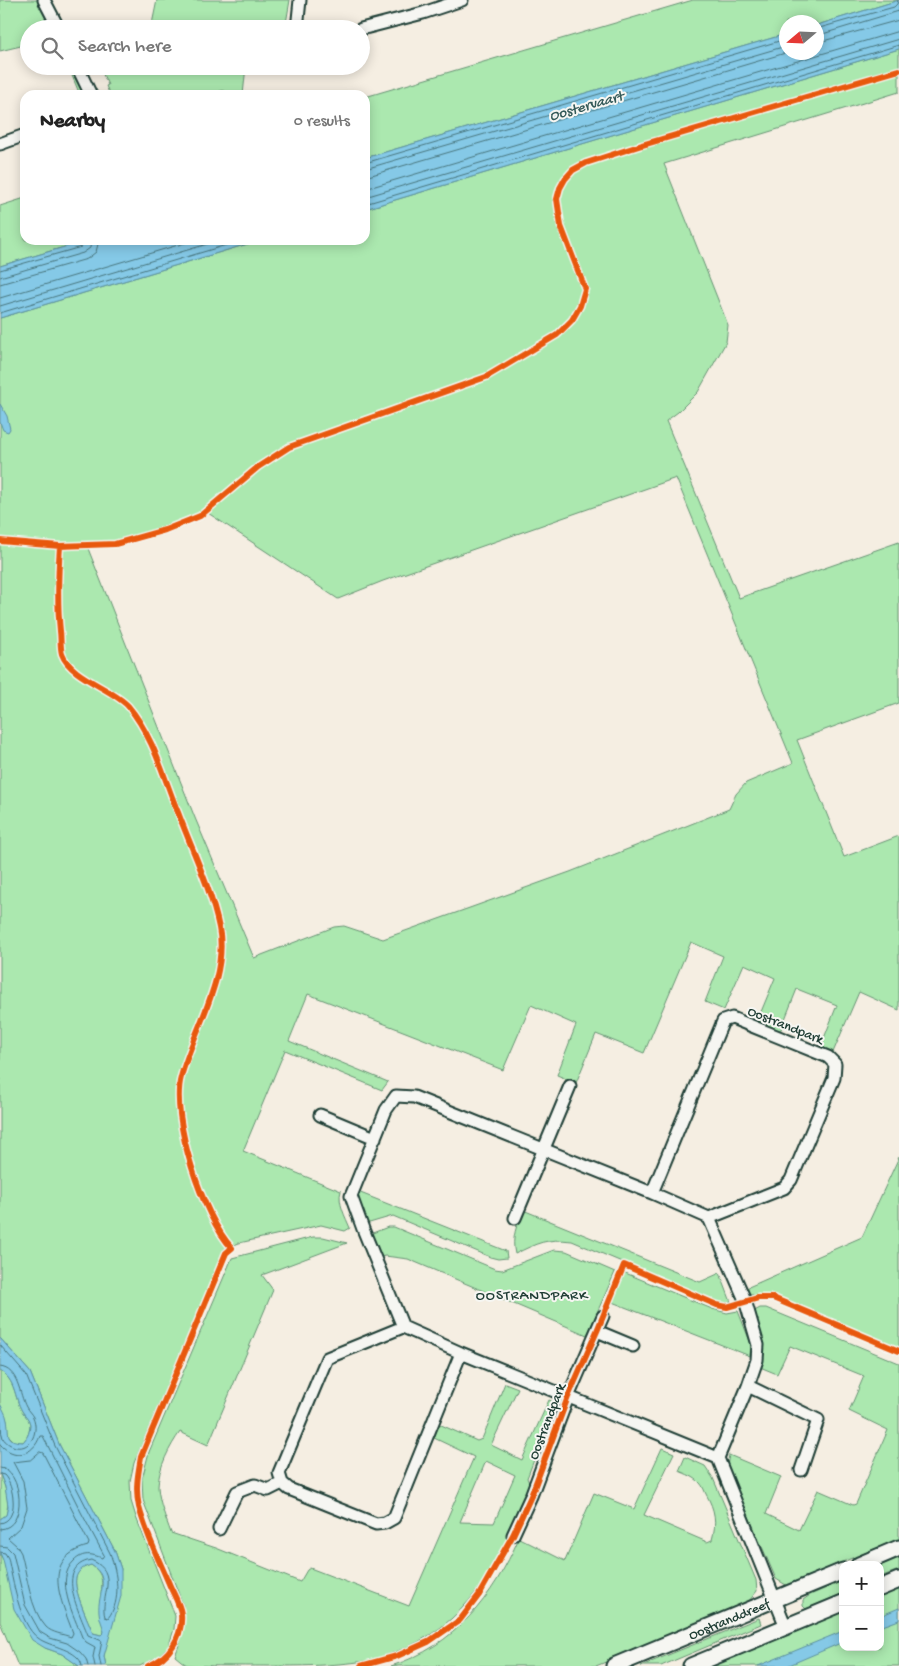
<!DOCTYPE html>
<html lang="en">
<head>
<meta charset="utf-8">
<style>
  :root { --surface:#fff; --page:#f2f2f2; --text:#222; --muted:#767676; --line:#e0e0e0 }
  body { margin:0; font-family:"Gochi Hand",sans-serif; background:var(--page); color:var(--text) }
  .controls { position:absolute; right:15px; bottom:15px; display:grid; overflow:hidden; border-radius:10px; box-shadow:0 2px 12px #0003 }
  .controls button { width:45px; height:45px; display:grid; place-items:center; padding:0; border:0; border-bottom:1px solid var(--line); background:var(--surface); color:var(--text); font:25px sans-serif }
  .compass { position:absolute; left:779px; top:15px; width:45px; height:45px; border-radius:50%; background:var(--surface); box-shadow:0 2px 12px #0003; rotate:251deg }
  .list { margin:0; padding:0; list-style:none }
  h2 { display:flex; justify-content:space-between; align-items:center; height:65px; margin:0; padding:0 20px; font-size:21px }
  h2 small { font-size:16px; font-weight:400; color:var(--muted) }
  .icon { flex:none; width:28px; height:28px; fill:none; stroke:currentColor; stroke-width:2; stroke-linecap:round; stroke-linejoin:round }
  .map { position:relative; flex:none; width:899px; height:1666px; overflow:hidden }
  .search { position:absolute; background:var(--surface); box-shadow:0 2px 12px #0003; left:20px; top:20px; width:350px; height:55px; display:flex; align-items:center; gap:12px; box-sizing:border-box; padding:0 18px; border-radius:28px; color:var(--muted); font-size:19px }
  .panel { position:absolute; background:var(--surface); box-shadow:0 2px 12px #0003; left:20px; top:90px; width:350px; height:155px; border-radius:15px }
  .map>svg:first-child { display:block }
  .green { fill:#abe8af; stroke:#659272; fill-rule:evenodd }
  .water { fill:#85c9e7; stroke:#5c919f; fill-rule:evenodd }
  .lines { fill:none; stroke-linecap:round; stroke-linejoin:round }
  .shore { stroke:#48757c; stroke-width:1 }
  .minor-casing { stroke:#1f3d34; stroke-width:15 }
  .major-casing { stroke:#1f3d34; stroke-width:19 }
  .minor { stroke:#f6f6f2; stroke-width:11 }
  .major { stroke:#f6f6f2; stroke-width:15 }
  .cycleway-casing { stroke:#f6f6f2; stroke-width:9 }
  .cycleway { stroke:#e8590c; stroke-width:6 }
  .labels { text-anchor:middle; stroke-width:4; stroke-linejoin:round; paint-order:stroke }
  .street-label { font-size:14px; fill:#1f3d34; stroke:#f6f6f2 }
  .water-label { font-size:15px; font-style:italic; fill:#335958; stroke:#f6f6f2 }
  .neighbourhood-label { font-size:15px; letter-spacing:1px; fill:#1f3d34; stroke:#f6f6f2 }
</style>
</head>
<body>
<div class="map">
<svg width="899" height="1666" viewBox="0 0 899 1666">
  <rect width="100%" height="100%" fill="#f5eee2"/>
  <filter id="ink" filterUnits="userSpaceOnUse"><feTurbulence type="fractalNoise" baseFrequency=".02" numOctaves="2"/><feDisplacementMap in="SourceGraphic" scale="10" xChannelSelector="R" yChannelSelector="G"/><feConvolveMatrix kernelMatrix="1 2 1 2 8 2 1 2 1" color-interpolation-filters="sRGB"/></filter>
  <g filter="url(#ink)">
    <!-- green -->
    <path class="green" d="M 0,0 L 39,0 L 53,29 L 29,29 L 29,44 L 0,51 Z
      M 157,0 L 290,0 L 285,29 L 151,29 Z
      M 693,0 L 899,0 L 817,25 L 816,22 L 786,22 L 786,34 L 365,158 L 365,97 Z
      M 899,49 L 899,92 L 664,164 L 728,325 L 726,342 L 698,392 L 678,412 L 666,421 L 739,598 L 899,542 L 899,703 L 797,740 L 844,857 L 899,836 L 899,1010 L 859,992 L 831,1057 L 819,1051 L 837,1005 L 797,989 L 779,1034 L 756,1024 L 775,978 L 744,964 L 724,1010 L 705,1002 L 723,956 L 691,942 L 644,1053 L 596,1034 L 576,1083 L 557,1075 L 576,1025 L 531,1005 L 503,1070 L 308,994 L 289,1041 L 388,1082 L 382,1090 L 285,1050 L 243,1151 L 341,1191 C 337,1202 346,1218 350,1228 L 345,1231 L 321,1225 L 239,1243 L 224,1249 L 134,1463 L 130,1481 L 131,1501 L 136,1517 L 175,1616 L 174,1629 L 169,1645 L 157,1657 L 140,1666 L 106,1666 L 104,1656 L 121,1569 L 115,1551 L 59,1444 L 30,1372 L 0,1338 L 0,318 L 261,240 L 365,240 L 365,209 ZM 676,478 L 793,763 L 746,783 L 736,794 L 729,809 L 570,872 L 383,939 L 344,926 L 334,927 L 254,958 L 195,818 L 87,546 C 122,541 181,535 208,513 L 338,599 L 383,581 Z
      M 68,66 L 72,66 L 86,95 L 80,95 Z
      M 99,66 L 246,66 L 243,95 L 226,95 L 224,90 L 208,95 L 110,95 L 106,86 L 108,85 Z
      M 25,198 L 25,240 L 88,240 L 0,266 L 0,206 Z
      M 899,1157 L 899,1350 L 786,1304 C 776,1301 749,1297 744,1289 L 862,1237 Z
      M 358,1192 L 506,1251 L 507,1258 L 498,1259 L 490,1257 L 393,1216 L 366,1224 L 356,1198 Z
      M 523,1210 L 700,1282 L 720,1273 L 731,1302 L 724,1303 L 717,1302 L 572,1241 C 547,1238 537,1243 515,1254 C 511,1238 517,1224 523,1210 Z
      M 388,1227 L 394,1227 L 495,1269 L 502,1270 L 554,1250 L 566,1251 L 615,1272 L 587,1335 L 408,1259 L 385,1256 L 380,1257 L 370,1234 Z
      M 313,1237 L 323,1237 L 347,1243 L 262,1275 L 273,1290 L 208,1445 L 180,1432 C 170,1446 158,1468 158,1487 C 159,1502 166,1519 171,1533 L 216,1548 L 300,1582 L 307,1570 L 310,1568 L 409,1606 L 474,1457 L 434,1438 L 439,1424 L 477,1441 L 482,1439 L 505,1383 L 518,1388 L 491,1445 L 522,1460 L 549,1400 L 556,1403 L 527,1478 L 530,1485 C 502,1553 477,1617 405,1648 C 392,1653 379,1659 365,1661 C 333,1666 299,1666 267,1666 C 254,1666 195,1666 187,1665 C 183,1663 179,1659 175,1656 C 182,1638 186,1624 183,1605 L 143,1500 L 142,1479 L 149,1452 L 232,1258 ZM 486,1461 L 515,1475 L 494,1523 L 460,1522 Z
      M 623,1272 L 712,1309 L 727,1313 L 738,1311 L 751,1344 L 750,1356 L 612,1302 Z
      M 760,1308 L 766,1308 L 899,1363 L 899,1539 L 786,1585 L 776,1579 L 727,1466 L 729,1455 L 781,1477 L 766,1514 L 799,1530 L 818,1490 L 853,1505 L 856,1504 L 888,1430 L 849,1411 L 864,1376 L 790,1346 L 777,1374 L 760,1367 L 764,1348 L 751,1313 Z
      M 0,1371 C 16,1380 14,1397 22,1411 C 25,1416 29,1418 30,1424 C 30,1431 28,1437 23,1442 L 15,1442 L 8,1435 L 7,1421 L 0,1404 Z
      M 662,1448 L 674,1453 L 644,1515 L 707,1542 L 712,1540 C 717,1522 715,1510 706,1494 C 704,1490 703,1486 700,1483 C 695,1477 686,1474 679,1471 L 685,1457 L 705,1466 L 713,1478 L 756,1580 L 757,1591 L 749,1601 L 727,1612 L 596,1666 L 391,1666 C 455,1646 493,1597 519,1538 L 565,1561 L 594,1493 L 634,1509 Z
      M 0,1474 C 6,1488 10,1501 6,1516 L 0,1519 Z
      M 0,1553 L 45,1648 L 62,1654 L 79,1666 L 18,1666 L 0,1622 Z
      M 899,1558 L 899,1570 L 880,1577 L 880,1566 Z
      M 91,1565 C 104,1574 102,1582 101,1596 C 100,1607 102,1621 104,1632 L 101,1635 L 93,1633 C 88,1620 73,1590 76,1578 C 77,1570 84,1567 91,1565 Z
      M 843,1581 L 843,1593 L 806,1609 L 803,1606 L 803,1600 L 810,1595 Z
      M 899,1588 L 899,1666 L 713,1666 L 843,1612 L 843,1647 L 880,1647 L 880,1596 Z
      M 759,1618 L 761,1624 L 661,1666 L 641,1666 Z"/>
    <!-- water -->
    <path class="water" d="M 899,0 L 899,49 L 365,209 L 365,158 L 786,34 L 786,52 L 816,52 L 817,25 Z
      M 88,240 L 261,240 L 0,318 L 0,266 Z
      M 0,404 L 7,416 L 10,429 L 8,432 L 3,430 L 0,422 Z
      M 0,1338 L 30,1372 L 59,1444 L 115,1551 L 121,1569 L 121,1596 L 104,1656 L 106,1666 L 79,1666 L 62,1654 L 45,1648 L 32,1640 L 14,1609 L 3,1560 L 0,1553 L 0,1519 L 6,1515 L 8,1506 L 5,1487 L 0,1474 L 0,1404 C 3,1409 6,1414 7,1420 C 10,1434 4,1441 23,1442 C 28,1437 30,1431 30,1424 C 29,1418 25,1416 22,1411 C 14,1397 16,1380 0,1371 ZM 91,1565 C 112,1578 97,1594 99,1612 C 99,1619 103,1625 104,1632 L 101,1635 L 93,1633 C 88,1620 73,1590 76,1578 C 78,1570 84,1567 91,1565 Z
      M 899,1608 L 899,1620 L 880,1627 L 880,1616 Z
      M 843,1631 L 843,1642 L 787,1666 L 758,1666 Z"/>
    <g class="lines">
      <!-- shore -->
      <path class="shore" d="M 816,29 L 894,7 L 897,4 L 898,0
        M 816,36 L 899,11
        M 816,43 L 899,20
        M 365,163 L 786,39
        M 365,169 L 786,46
        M 365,177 L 789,52
        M 365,189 L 899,31
        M 365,197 L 899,39
        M 365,204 L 899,45
        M 0,270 L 81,247 L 84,244 L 85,240
        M 0,277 L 83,253 L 90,248 L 91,240
        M 0,284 L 87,259 L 96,252 L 99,240
        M 0,298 L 195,240
        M 0,306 L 221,240
        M 0,313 L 243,240
        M 0,1345 L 26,1375 L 55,1446 L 110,1553 C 117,1573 122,1601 108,1618 L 105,1617 C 99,1597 121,1573 91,1560 C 54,1567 80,1613 88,1635 L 102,1641 L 99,1656 L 101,1666
        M 0,1367 C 19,1369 19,1394 26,1407 C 28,1411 31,1413 33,1417 C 39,1430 32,1450 16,1447 C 11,1446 5,1442 3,1438 C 0,1431 2,1422 0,1415
        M 0,1444 C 14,1460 33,1456 40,1436 L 43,1436 L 81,1512 L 104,1555 L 102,1558 C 92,1554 83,1552 74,1561 C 54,1580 74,1615 82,1637 L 86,1642 L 95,1647 L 93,1657 L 95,1666
        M 40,1452 L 43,1453 L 89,1543 L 88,1546 C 39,1559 62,1602 73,1633 L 71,1637 C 63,1634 52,1633 46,1627 C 30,1610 27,1574 21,1553 L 17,1546 L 8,1538 L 21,1526 L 27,1508 L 23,1481 L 13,1462 L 30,1460 Z
        M 0,1468 C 22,1469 29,1528 0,1529
        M 0,1474 L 4,1475 C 14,1485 20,1521 0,1523
        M 0,1546 L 7,1547 L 13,1553 L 25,1605 L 40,1632 L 50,1638 L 67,1643 L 80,1652 L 86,1659 L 88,1666
        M 0,1552 L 5,1553 L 8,1558 C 13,1580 19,1624 38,1638 C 49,1647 80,1649 82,1666"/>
      <!-- minor casing -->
      <g class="minor-casing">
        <path id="minor" d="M 44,0 L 59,29
          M 297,29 L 300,0
          M 361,29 L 423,13 L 462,0
          M 77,66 L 91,95
          M 0,144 L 25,135
          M 320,1115 L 375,1138
          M 652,1193 L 723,1021 L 732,1018 L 828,1057 L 835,1064 L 834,1078 L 791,1180 L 784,1188 L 709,1218 L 652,1193 L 414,1097 L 396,1096 L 386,1110 L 351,1196 L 363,1229 L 403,1327 L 461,1353 L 718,1458 L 748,1386 L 757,1360 L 758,1345 L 745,1300 L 709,1218
          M 515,1218 L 570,1086
          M 403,1327 L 327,1358 L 279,1473 L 282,1483 L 289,1489 L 376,1524 L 385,1523 L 394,1518 L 461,1353
          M 597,1331 L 633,1346
          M 748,1386 L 818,1420 L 801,1470
          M 718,1458 L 786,1627
          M 219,1529 L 237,1492 L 255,1485 L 268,1490 L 282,1483
          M 513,1535 L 531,1496 L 568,1397 L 603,1316"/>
      </g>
      <!-- major casing -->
      <g class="major-casing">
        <g id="major">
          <path d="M 859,1565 L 899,1548"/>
          <path d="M 880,1588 L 899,1580"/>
          <path id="s1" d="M 614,1666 L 843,1571"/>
          <path d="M 691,1666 L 843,1603"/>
        </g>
      </g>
      <!-- minor -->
      <use href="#minor" class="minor"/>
      <!-- major -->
      <use href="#major" class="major"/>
      <!-- cycleway casing -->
      <g class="cycleway-casing">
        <path id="cycleway" d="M 0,541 L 60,546 L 115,544 L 165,530 L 200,516 L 258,467 L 289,447 L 486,377 L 557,335 L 572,320 L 580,306 L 585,289 L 561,226 L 557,199 L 560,188 L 565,179 L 573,170 L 586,163 L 642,145 L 899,70
          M 60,546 C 58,574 57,602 60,631 C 61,638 60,647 62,654 C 70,677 113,689 128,706 C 154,737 164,779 179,815 C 193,852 211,889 219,928 C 229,977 193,1031 181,1077 C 170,1117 203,1218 232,1248 L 226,1253 L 141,1457 C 138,1474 135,1489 139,1507 C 146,1534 159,1560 170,1586 C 174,1595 180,1605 181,1614 C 183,1637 169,1658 148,1666
          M 361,1666 L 397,1656 L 428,1642 L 460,1620 L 479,1595 L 513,1535 L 531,1496 L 568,1397 L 597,1331 L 624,1265 L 717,1305 L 727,1307 L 758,1298 L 773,1298 L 899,1351"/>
      </g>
      <!-- cycleway -->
      <use href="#cycleway" class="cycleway"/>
    </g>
  </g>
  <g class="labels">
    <!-- street labels -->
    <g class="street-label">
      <text transform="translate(786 1024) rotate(22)" y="5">Oostrandpark</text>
      <text transform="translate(546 1421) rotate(-69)" y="5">Oostrandpark</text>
      <text dy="5" stroke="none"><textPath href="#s1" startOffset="124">Oostranddreef</textPath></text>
    </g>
    <!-- water labels -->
    <g class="water-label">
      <text transform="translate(586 105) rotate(-16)" y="5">Oostervaart</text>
    </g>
    <!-- neighbourhood labels -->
    <g class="neighbourhood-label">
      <text x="532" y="1299">OOSTRANDPARK</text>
    </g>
  </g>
</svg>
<div class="controls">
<button>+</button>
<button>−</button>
</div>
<svg class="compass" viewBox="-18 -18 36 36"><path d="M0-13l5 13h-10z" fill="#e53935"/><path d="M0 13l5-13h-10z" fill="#767676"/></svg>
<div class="search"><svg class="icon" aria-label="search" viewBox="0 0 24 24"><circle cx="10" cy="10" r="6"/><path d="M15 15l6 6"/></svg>Search here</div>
<section class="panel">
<h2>Nearby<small>0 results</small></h2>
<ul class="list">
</ul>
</section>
</div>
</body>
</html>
